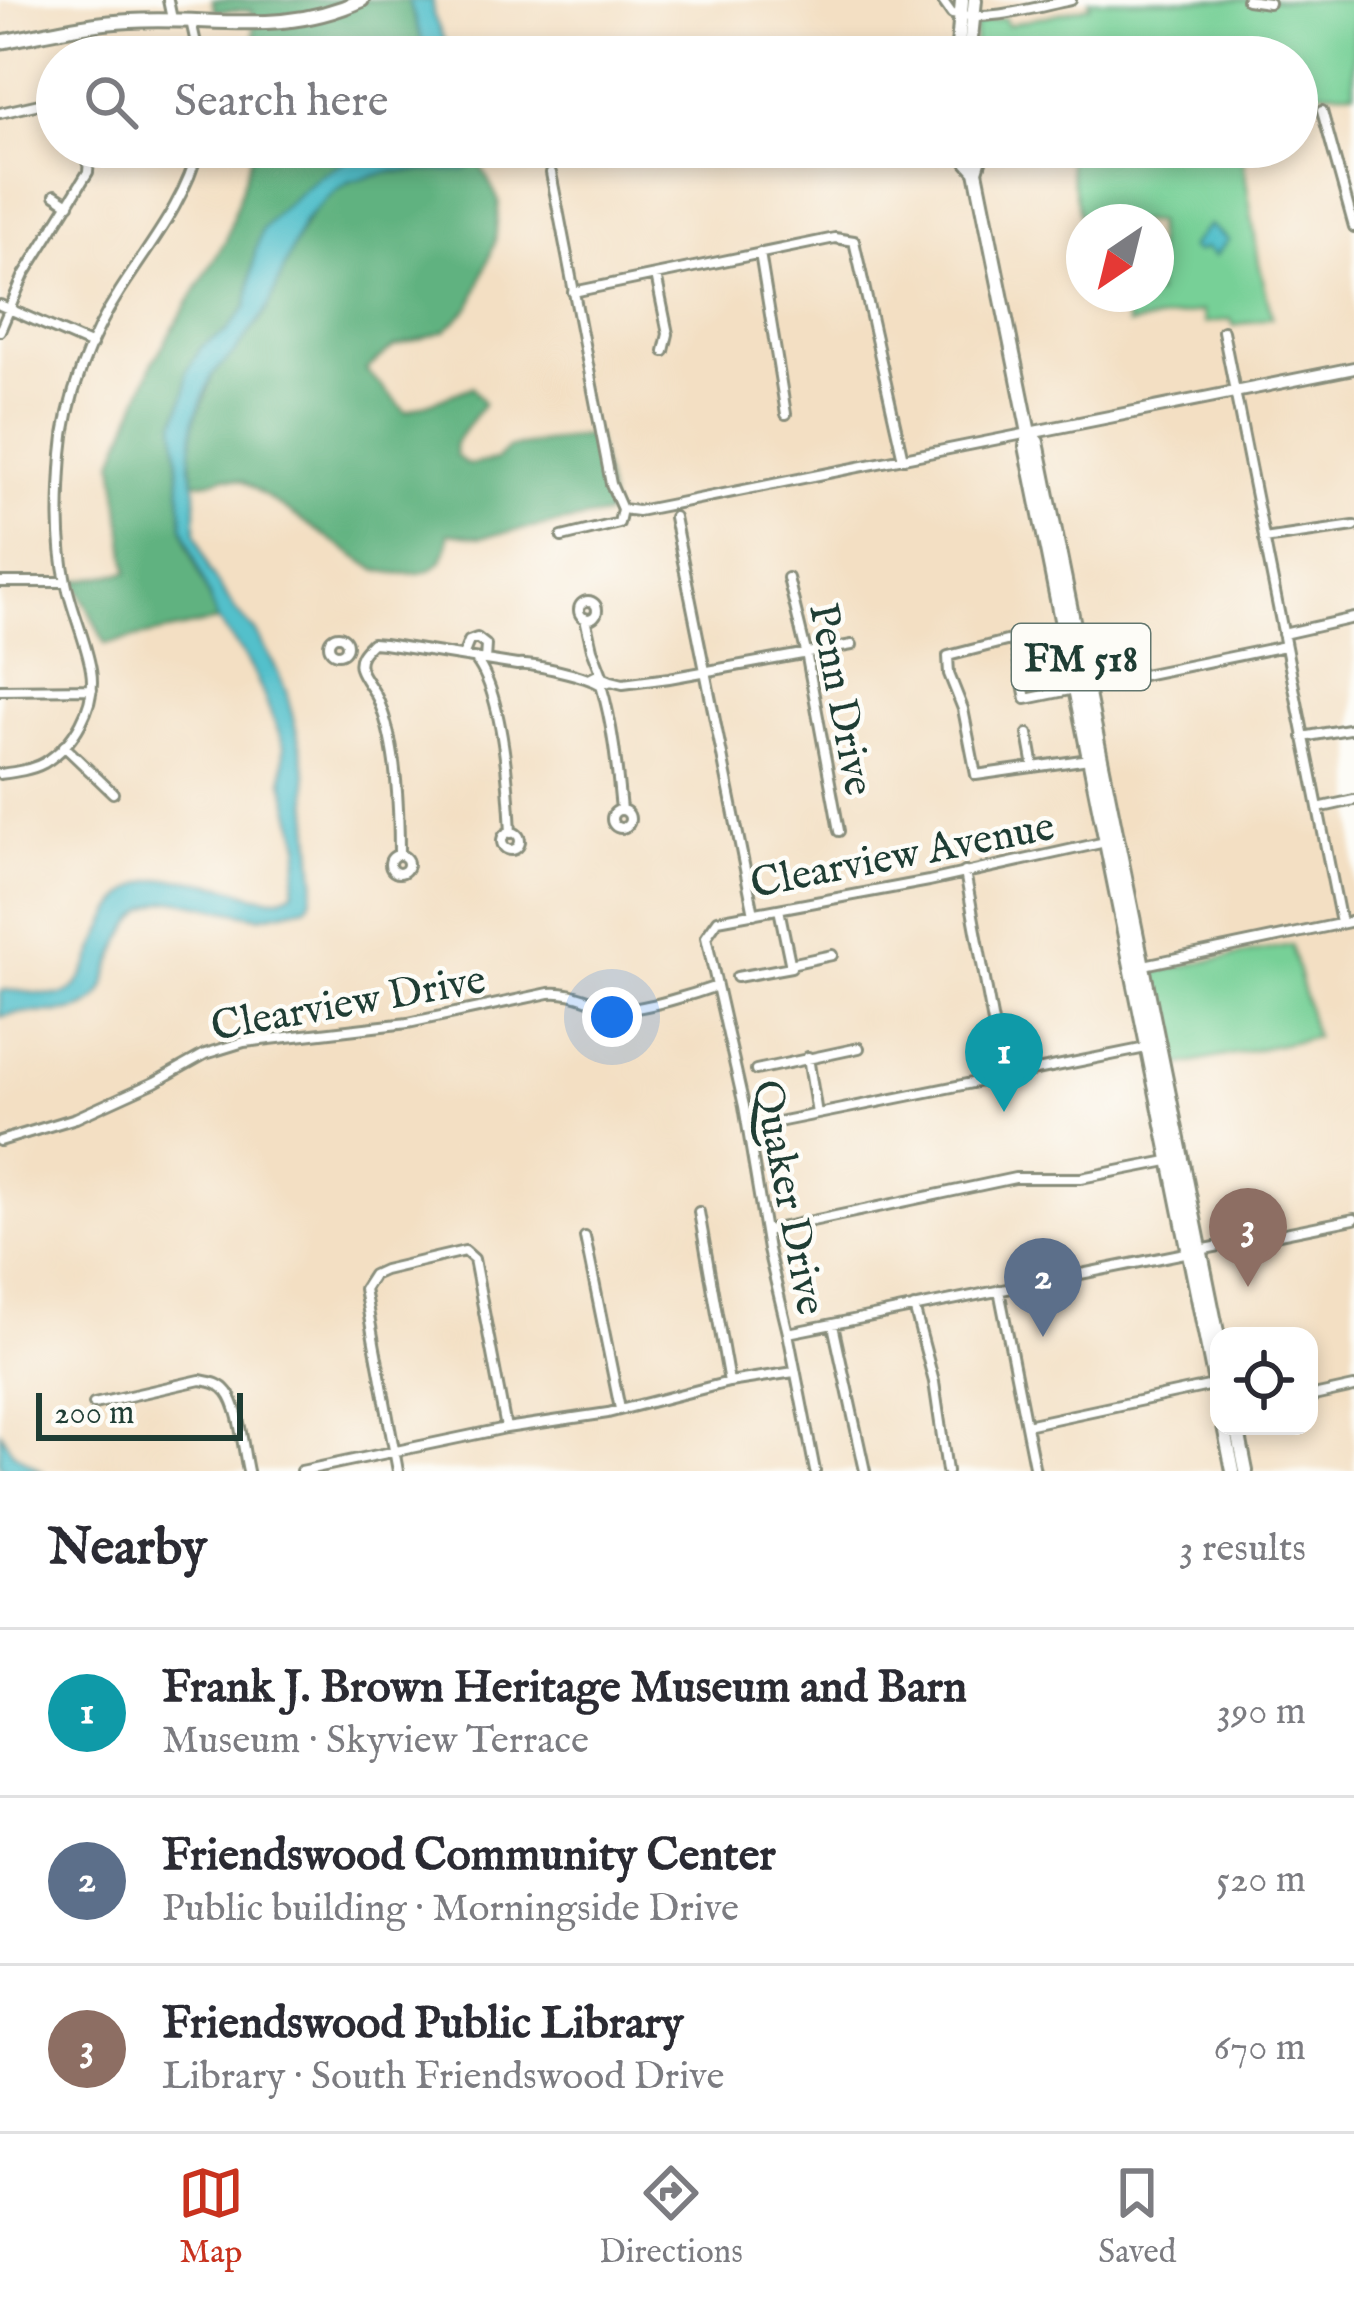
<!DOCTYPE html>
<html lang="en">
<head>
<meta charset="utf-8">
<style>
  :root { --surface:#fff; --page:#f2f2f3; --text:#2b2b33; --muted:#7c7c81; --line:#e1e1e2; --accent:#c8321e }
  body { margin:0; font-family:"IM FELL English",serif; background:var(--page); color:var(--text) }
  .controls { position:absolute; right:36px; bottom:36px; display:grid; overflow:hidden; border-radius:24px; box-shadow:0 6px 18px #0003 }
  .controls button { width:108px; height:108px; display:grid; place-items:center; padding:0; border:0; border-bottom:3px solid var(--line); background:var(--surface); color:var(--text); font:60px sans-serif }
  .compass { position:absolute; left:1066px; top:204px; width:108px; height:108px; border-radius:50%; background:var(--surface); box-shadow:0 6px 18px #0003; rotate:215deg }
  .scale { position:absolute; left:36px; bottom:30px; width:207px; box-sizing:border-box; padding-left:12px; border:6px solid #1f3d34; border-top:0; font-size:33px; line-height:42px; white-space:nowrap; color:#1f3d34; -webkit-text-stroke:9px #fdfcf7; paint-order:stroke }
  .you { position:absolute; left:612px; top:1017px; width:42px; height:42px; margin:-30px; border:9px solid #fff; border-radius:50%; background:#1a73e8; box-shadow:0 0 0 18px #1a73e833 }
  .badge { display:grid; place-items:center; width:78px; height:78px; border-radius:50%; background:var(--accent); color:#fff; font-size:39px; font-weight:700 }
  .pin { position:absolute; translate:-50% -99px; filter:drop-shadow(0 3px 6px #0008) }
  .pin::after { content:''; position:absolute; top:63px; width:42px; height:36px; background:inherit; clip-path:polygon(0 0,100% 0,50% 100%) }
  .list { margin:0; padding:0; list-style:none }
  h2 { display:flex; justify-content:space-between; align-items:center; height:156px; margin:0; padding:0 48px; font-size:51px }
  h2 small { font-size:39px; font-weight:400; color:var(--muted) }
  .list li { display:grid; grid-template-columns:78px 1fr auto; gap:36px; align-items:center; box-sizing:border-box; height:168px; padding:0 48px; border-top:3px solid var(--line) }
  .list b { display:block; font-size:45px; white-space:nowrap }
  .list p { margin:0; font-size:39px; white-space:nowrap; color:var(--muted) }
  .list em { font-size:39px; font-style:normal; color:var(--muted) }
  .icon { flex:none; width:66px; height:66px; fill:none; stroke:currentColor; stroke-width:2; stroke-linecap:round; stroke-linejoin:round }
  .map { position:relative; flex:none; width:1354px; height:1471px; overflow:hidden }
  .search { position:absolute; background:var(--surface); box-shadow:0 6px 18px #0003; left:36px; right:36px; top:36px; height:132px; display:flex; align-items:center; gap:30px; box-sizing:border-box; padding:0 42px; border-radius:66px; color:var(--muted); font-size:45px }
  .sheet { height:660px; background:var(--surface) }
  nav { display:flex; justify-content:space-around; align-items:center; box-sizing:border-box; height:168px; border-top:3px solid var(--line); background:var(--surface); font-size:33px; color:var(--muted) }
  nav a { display:grid; justify-items:center; gap:6px }
  nav .on { color:var(--accent) }
  .map>svg:first-child { display:block }
  .green { fill:#77d097; stroke:#4b8666; stroke-width:3 }
  .forest { fill:#61b280; stroke:#40785a; stroke-width:3 }
  .water { fill:#53c0cb; stroke:#397e80; stroke-width:3 }
  .lines { fill:none; stroke-linecap:round; stroke-linejoin:round }
  .minor-casing { stroke:#898e7c; stroke-width:14 }
  .tertiary-casing { stroke:#898e7c; stroke-width:16 }
  .secondary-casing { stroke:#898e7c; stroke-width:18 }
  .primary-casing { stroke:#898e7c; stroke-width:18 }
  .minor { stroke:#fff; stroke-width:8 }
  .tertiary { stroke:#fff; stroke-width:10 }
  .secondary { stroke:#fff; stroke-width:12 }
  .primary { stroke:#fff; stroke-width:12 }
  .labels { text-anchor:middle; stroke-width:9; stroke-linejoin:round; paint-order:stroke }
  .shield { fill:#fdfcf7; stroke:#62766e; stroke-width:3 }
  .shield-label { font-size:39px; font-weight:bold; fill:#1f3d34 }
  .street-label { font-size:42px; fill:#1f3d34; stroke:#fdfcf7 }
</style>
</head>
<body>
<div class="map">
<svg width="1354" height="1471" viewBox="0 0 1354 1471">
  <rect width="100%" height="100%" fill="#fdfcf7"/>
  <filter id="ink" filterUnits="userSpaceOnUse"><feTurbulence type="fractalNoise" baseFrequency=".00833" numOctaves="2"/><feDisplacementMap in="SourceGraphic" scale="24" xChannelSelector="R" yChannelSelector="G"/><feConvolveMatrix kernelMatrix="1 2 1 2 8 2 1 2 1" color-interpolation-filters="sRGB"/></filter>
  <filter id="wash" filterUnits="userSpaceOnUse"><feTurbulence type="fractalNoise" baseFrequency=".004" numOctaves="4" result="noise"/><feDisplacementMap in="SourceGraphic" scale="48" xChannelSelector="R" yChannelSelector="G"/><feGaussianBlur stdDeviation="2.7" result="paint"/><feColorMatrix in="noise" values="0 0 0 0 0 0 0 0 0 0 0 0 0 0 0 0 0 1.4 0 .05"/><feComposite in="paint" operator="in"/></filter>
  <g filter="url(#wash)">
    <rect width="100%" height="100%" fill="#f3dfc3"/>
    <!-- green -->
    <path class="green" d="M 1089,0 L 1354,0 L 1354,91 L 1297,92 L 1297,57 L 974,57 L 975,30 L 979,23 L 1004,18 L 1008,25 L 1090,6 Z
      M 1065,147 L 1241,147 L 1259,263 L 1272,317 L 1234,326 L 1231,319 L 1205,323 L 1202,311 L 1128,325 L 1122,294 L 1156,294 L 1156,222 L 1109,222 L 1106,212 L 1080,217 Z
      M 1291,945 L 1315,1037 L 1167,1068 L 1147,973 Z"/>
    <!-- forest -->
    <path class="forest" d="M 212,0 L 408,0 L 428,57 L 256,57 L 252,10 L 215,11 Z
      M 254,147 L 464,147 L 353,157 L 255,252 L 247,306 L 226,332 L 202,346 L 186,373 L 186,391 L 175,423 L 183,526 L 188,545 L 218,621 L 105,644 L 75,581 L 128,572 L 114,461 L 153,362 L 226,240 Z
      M 479,162 L 499,201 L 495,242 L 471,306 L 445,331 L 393,347 L 366,370 L 406,412 L 472,387 L 484,403 L 455,443 L 456,456 L 468,465 L 496,460 L 508,448 L 595,434 L 611,505 L 606,515 L 480,537 L 448,533 C 449,579 412,577 376,570 L 243,481 L 225,477 L 202,483 L 194,482 C 190,462 189,438 195,418 C 198,409 203,402 207,393 C 210,383 210,376 217,368 C 235,348 257,329 269,305 C 291,259 297,211 346,184 C 387,161 438,181 479,162 Z"/>
    <!-- water -->
    <path class="water" d="M 408,0 L 433,0 L 433,14 L 451,57 L 428,57 Z
      M 489,147 L 479,162 L 463,170 L 395,171 L 350,181 L 332,193 L 303,222 L 268,308 L 236,351 L 212,375 L 194,420 L 190,465 L 196,491 L 196,532 L 209,570 L 236,611 L 255,631 L 273,662 L 286,691 L 301,748 L 306,773 L 315,879 L 311,900 L 306,907 L 259,917 L 180,901 C 137,898 123,935 110,968 C 106,981 104,994 93,1002 C 68,1021 31,1006 0,1017 L 0,993 L 4,990 C 18,990 51,996 60,995 C 99,990 94,887 157,880 C 178,877 201,882 222,886 C 245,891 272,907 293,891 L 300,844 L 283,781 L 284,746 L 256,677 L 243,654 L 218,621 L 183,526 L 175,423 L 186,391 L 186,373 L 202,346 L 226,332 L 247,306 L 255,252 L 262,230 L 279,211 L 318,177 L 353,157 L 434,148 Z
      M 1209,225 L 1228,240 L 1215,256 L 1205,248 L 1196,252 L 1190,247 Z
      M 0,1432 L 13,1452 L 42,1471 L 6,1471 L 0,1464 Z"/>
  </g>
  <g filter="url(#ink)">
    <g class="lines">
      <!-- minor casing -->
      <g class="minor-casing">
        <path id="minor" d="M 168,0 L 172,19
          M 942,0 L 952,14 C 992,21 1032,8 1071,0
          M 1247,0 L 1269,3
          M 191,21 L 199,57
          M 1322,111 L 1354,227
          M 0,113 L 57,100
          M 551,173 L 611,484 L 622,509
          M 55,195 L 69,204
          M 760,253 L 786,414
          M 656,275 L 668,334 L 664,351
          M 573,292 L 835,238 L 854,241 L 903,459
          M 0,305 L 92,345
          M 0,331 L 24,275 L 88,172 L 90,147
          M 1223,331 L 1341,923
          M 622,509 L 638,511 L 1029,433
          M 674,517 L 754,914
          M 562,537 L 619,523 L 622,509
          M 1264,539 L 1354,526
          M 788,578 L 806,652 L 839,831
          M 0,582 L 66,582
          M579 610a9 9 0 1 1 18 0a9 9 0 1 1-18 0Z
          M 585,618 L 592,649 L 602,675
          M 1283,634 L 1354,618
          M329 645a9 9 0 1 1 18 0a9 9 0 1 1-18 0Z
          M 463,656 L 469,641 L 477,638 L 486,645 L 485,660
          M 476,660 C 503,695 509,788 511,833
          M 611,681 L 623,684 L 669,678 L 852,645
          M 601,685 C 613,725 617,768 621,810
          M 0,690 L 92,689
          M 1028,734 L 1034,767
          M 1303,737 L 1354,728
          M 64,746 L 113,793
          M 1089,759 L 976,775 L 963,709 L 949,674 L 948,656 L 1014,639 L 1026,699 L 1285,646
          M 0,774 C 15,772 31,770 44,763 C 74,745 97,705 91,670 C 86,640 72,612 66,582 C 57,539 59,496 62,454 C 66,398 90,337 120,291 C 150,244 185,202 199,147
          M 1318,808 L 1354,800
          M612 819a9 9 0 1 1 18 0a9 9 0 1 1-18 0Z
          M502 841a9 9 0 1 1 18 0a9 9 0 1 1-18 0Z
          M 399,855 C 399,808 397,746 379,702 C 375,690 364,680 360,668 C 357,657 365,650 372,643 L 384,644 L 517,665 C 532,663 587,676 601,685 L 611,681 L 597,675 L 591,678
          M390 864a9 9 0 1 1 18 0a9 9 0 1 1-18 0Z
          M 965,872 L 1003,1077
          M 790,964 L 832,955
          M 1144,965 L 1354,921
          M 737,977 L 791,967 L 779,909
          M 808,1057 L 817,1114
          M 756,1070 L 859,1048
          M 748,1128 L 1151,1047
          M 0,1141 L 76,1118 L 155,1082 L 205,1054 L 244,1042 L 408,1023 L 549,993 C 575,990 597,1007 623,1009 C 643,1010 697,993 717,986
          M 699,1212 L 729,1382
          M 765,1231 L 1015,1178 L 1081,1178 L 1173,1160
          M 585,1237 L 620,1409
          M 999,1290 L 1035,1471
          M 914,1307 L 934,1382 L 947,1471
          M 833,1325 L 865,1471
          M 788,1333 L 1354,1219
          M 1309,1397 L 1354,1387
          M 94,1404 L 200,1380 C 211,1382 220,1383 227,1392 C 240,1408 243,1450 248,1471
          M 1026,1425 L 1218,1384
          M 301,1471 L 506,1428 L 608,1413 L 729,1382 L 794,1372
          M 398,1471 L 364,1289 L 373,1275 L 384,1270 L 465,1251 L 474,1259 L 506,1428
          M 815,1471 L 788,1333 L 768,1250 L 744,1106 L 706,937 L 718,920 L 929,881 L 1110,841"/>
      </g>
      <!-- tertiary casing -->
      <g class="tertiary-casing">
        <path id="tertiary" d="M 1029,433 L 1354,368"/>
      </g>
      <!-- secondary casing -->
      <g class="secondary-casing">
        <path id="secondary" d="M 0,42 C 44,34 85,23 130,21 C 214,16 281,37 362,0"/>
      </g>
      <!-- primary casing -->
      <g class="primary-casing">
        <path id="primary" d="M 957,57 L 962,0
          M 969,57 L 975,0
          M 965,147 L 968,162 L 976,171
          M 978,147 L 980,158 L 976,171 L 1029,433 L 1026,446 L 1219,1402
          M 1029,433 L 1037,442 L 1219,1342
          M 1224,1426 L 1233,1471
          M 1237,1426 L 1246,1471"/>
      </g>
      <!-- minor -->
      <use href="#minor" class="minor"/>
      <!-- tertiary -->
      <use href="#tertiary" class="tertiary"/>
      <!-- secondary -->
      <use href="#secondary" class="secondary"/>
      <!-- primary -->
      <use href="#primary" class="primary"/>
    </g>
  </g>
  <g class="labels">
    <!-- shield labels -->
    <rect class="shield" x="1012" y="624" width="138" height="66" rx="9"/>
    <g class="shield-label">
      <text x="1081" y="671">FM 518</text>
    </g>
    <!-- street labels -->
    <g class="street-label">
      <text transform="translate(843 699) rotate(79)" y="15">Penn Drive</text>
      <text transform="translate(902 853) rotate(-11)" y="15">Clearview Avenue</text>
      <text transform="translate(348 1001) rotate(-10)" y="15">Clearview Drive</text>
      <text transform="translate(791 1197) rotate(79)" y="15">Quaker Drive</text>
    </g>
  </g>
</svg>
<div class="controls">
<button><svg class="icon" aria-label="locate" viewBox="0 0 24 24"><circle cx="12" cy="12" r="6"/><path d="M12 2v4M12 18v4M2 12h4M18 12h4"/></svg></button>
</div>
<svg class="compass" viewBox="-18 -18 36 36"><path d="M0-13l5 13h-10z" fill="#e53935"/><path d="M0 13l5-13h-10z" fill="#7c7c81"/></svg>
<div class="scale">200 m</div>
<div class="you"></div>
<div class="pin badge" style="left:1004px;top:1112px;background:#0f9aa8">1</div>
<div class="pin badge" style="left:1043px;top:1337px;background:#5c6f8a">2</div>
<div class="pin badge" style="left:1248px;top:1287px;background:#8d6e63">3</div>
<div class="search"><svg class="icon" aria-label="search" viewBox="0 0 24 24"><circle cx="10" cy="10" r="6"/><path d="M15 15l6 6"/></svg>Search here</div>
</div>
<section class="sheet">
<h2>Nearby<small>3 results</small></h2>
<ul class="list">
<li><span class="badge" style="background:#0f9aa8">1</span><div><b>Frank J. Brown Heritage Museum and Barn</b><p>Museum · Skyview Terrace</p></div><em>390 m</em></li>
<li><span class="badge" style="background:#5c6f8a">2</span><div><b>Friendswood Community Center</b><p>Public building · Morningside Drive</p></div><em>520 m</em></li>
<li><span class="badge" style="background:#8d6e63">3</span><div><b>Friendswood Public Library</b><p>Library · South Friendswood Drive</p></div><em>670 m</em></li>
</ul>
</section>
<nav>
<a class="on"><svg class="icon" aria-label="map" viewBox="0 0 24 24"><path d="M3 6l6-2 6 2 6-2v14l-6 2-6-2-6 2zM9 4v14M15 6v14"/></svg>Map</a>
<a><svg class="icon" aria-label="directions" viewBox="0 0 24 24"><path d="M12 3l9 9-9 9-9-9zM9 14v-3h6M13 9l2 2-2 2"/></svg>Directions</a>
<a><svg class="icon" aria-label="saved" viewBox="0 0 24 24"><path d="M7 4h10v16l-5-4-5 4z"/></svg>Saved</a>
</nav>
</body>
</html>
